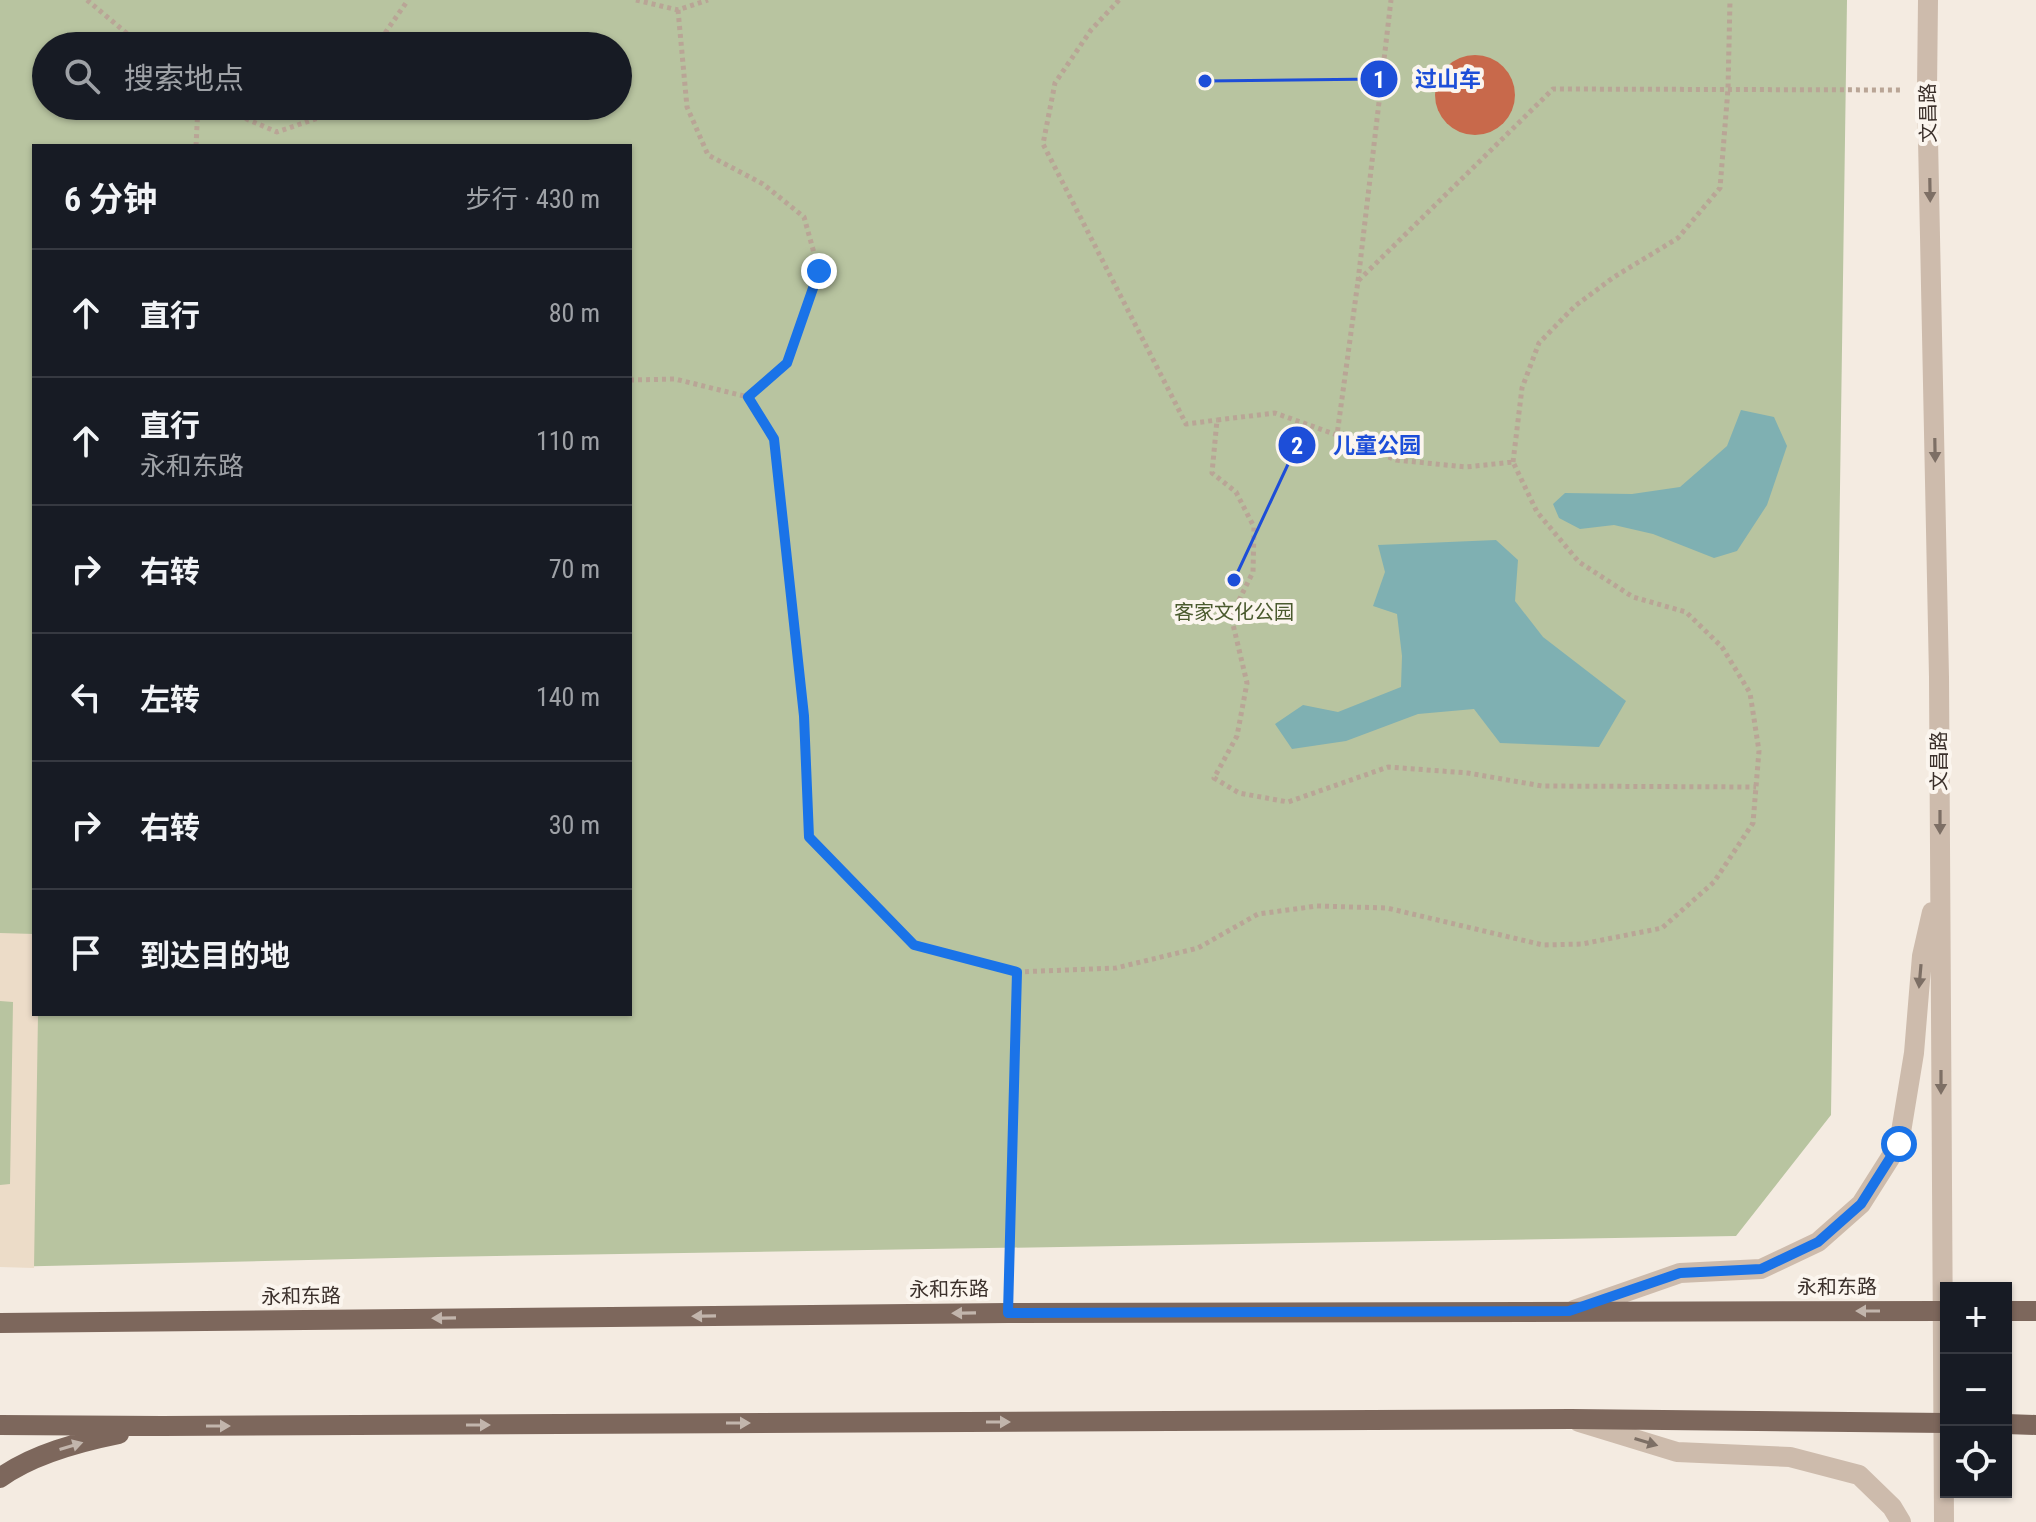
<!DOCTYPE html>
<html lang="zh">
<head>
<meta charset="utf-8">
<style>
  :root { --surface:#171b24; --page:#20242c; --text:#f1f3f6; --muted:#9ea1a6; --line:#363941 }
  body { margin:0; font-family:"Roboto Condensed","Noto Sans SC",sans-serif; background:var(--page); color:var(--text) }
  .controls { position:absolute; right:24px; bottom:24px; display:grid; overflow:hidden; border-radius:0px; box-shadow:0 2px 6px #0004 }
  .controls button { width:72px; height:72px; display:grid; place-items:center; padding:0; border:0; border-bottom:2px solid var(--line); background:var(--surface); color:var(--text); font:40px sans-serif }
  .stop { position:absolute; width:24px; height:24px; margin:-18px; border:6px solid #1a73e8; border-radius:50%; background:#fff }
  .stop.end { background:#1a73e8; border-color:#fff; box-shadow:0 2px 8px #0008 }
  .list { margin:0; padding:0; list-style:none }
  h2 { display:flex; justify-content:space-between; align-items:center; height:104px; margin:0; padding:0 32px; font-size:34px }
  h2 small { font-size:26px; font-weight:400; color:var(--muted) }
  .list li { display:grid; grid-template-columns:52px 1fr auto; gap:24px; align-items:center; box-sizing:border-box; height:128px; padding:0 32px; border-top:2px solid var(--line) }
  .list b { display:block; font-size:30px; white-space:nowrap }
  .list p { margin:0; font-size:26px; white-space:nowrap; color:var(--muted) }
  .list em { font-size:26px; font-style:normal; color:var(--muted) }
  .icon { flex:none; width:44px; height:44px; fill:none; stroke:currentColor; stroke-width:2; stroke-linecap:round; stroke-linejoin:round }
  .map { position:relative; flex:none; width:2036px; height:1522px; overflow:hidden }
  .search { position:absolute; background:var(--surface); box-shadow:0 2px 6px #0004; left:32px; top:32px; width:600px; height:88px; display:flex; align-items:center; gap:20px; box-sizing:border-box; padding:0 28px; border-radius:44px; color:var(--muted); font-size:30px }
  .panel { position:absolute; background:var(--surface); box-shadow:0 2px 6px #0004; left:32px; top:144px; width:600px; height:872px; border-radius:0px }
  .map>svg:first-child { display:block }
  .green { fill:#b8c4a0; fill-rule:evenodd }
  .plaza { fill:#ecdcc8 }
  .water { fill:#7fb0b2 }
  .building { fill:#c8694b }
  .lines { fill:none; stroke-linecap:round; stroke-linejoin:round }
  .path { stroke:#b9a596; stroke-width:5; stroke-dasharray:4 4; stroke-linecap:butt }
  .minor { stroke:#cdbbac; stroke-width:20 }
  .major { stroke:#7d675c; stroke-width:20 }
  .oneway { fill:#7d6f65 }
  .oneway2 { fill:#c2b5ac }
  .route { stroke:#1a73e8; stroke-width:10 }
  .labels { text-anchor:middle; stroke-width:8; stroke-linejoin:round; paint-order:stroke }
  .street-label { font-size:20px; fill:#3b302b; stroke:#fbf5ee }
  .park-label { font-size:20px; fill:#4a5a2e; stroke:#fbf5ee }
  .leader { fill:none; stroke:#1d4ed8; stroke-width:3 }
  .callout-dot { fill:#1d4ed8; stroke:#fbf5ee; stroke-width:3 }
  .mark-label { font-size:24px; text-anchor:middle; font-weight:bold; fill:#fff }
  .callout-label { font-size:22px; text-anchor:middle; font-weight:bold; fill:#1d4ed8; stroke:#fbf5ee; stroke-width:8; stroke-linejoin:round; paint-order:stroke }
</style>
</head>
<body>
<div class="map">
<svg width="2036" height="1522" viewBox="0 0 2036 1522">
  <rect width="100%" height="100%" fill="#f4ebe1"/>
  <!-- green -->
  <path class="green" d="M 0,0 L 1847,0 L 1831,1115 L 1736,1236 L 438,1257 L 0,1267 ZM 46,46 L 618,46 L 618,106 L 46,106 ZM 34,146 L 630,146 L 630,1014 L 34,1014 Z"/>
  <!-- plaza -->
  <path class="plaza" d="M 0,933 L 34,934 L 34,1014 L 38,1014 L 34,1268 L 0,1267 L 0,1185 L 10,1184 L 13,1002 L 0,1001 Z"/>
  <!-- water -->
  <path class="water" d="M 1741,410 L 1774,417 L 1787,446 L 1767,505 L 1737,551 L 1714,558 L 1653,534 L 1614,525 L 1580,529 L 1559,518 L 1553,504 L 1565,493 L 1632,494 L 1680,487 L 1727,446 Z
    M 1496,540 L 1518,560 L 1515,601 L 1543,637 L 1626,701 L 1599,747 L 1500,743 L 1474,709 L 1418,714 L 1346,741 L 1292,749 L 1275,724 L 1303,705 L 1338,712 L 1401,687 L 1402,656 L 1397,614 L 1373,606 L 1385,572 L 1378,545 Z"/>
  <!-- building -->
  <path class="building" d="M1435 95a40 40 0 1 1 80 0a40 40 0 1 1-80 0Z"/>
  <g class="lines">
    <!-- path -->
    <path class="path" d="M 87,0 L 142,46
      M 636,0 L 678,10 L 708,0
      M 1119,0 L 1091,30 L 1055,83 L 1043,144 L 1186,424 L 1217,420
      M 678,10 L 687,107 L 708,155 L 763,184 L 804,217 L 819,271 L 787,363 L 748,397
      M 376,46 L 408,0
      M 216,106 L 277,132 L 321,117 L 331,106
      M 196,146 L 198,106
      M 1358,281 L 1391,0
      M 630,380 L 675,379 L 748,397 L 774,439 L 804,716 L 809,837 L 914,945 L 1017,972 L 1008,1288
      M 1337,435 L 1275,413 L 1217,420 L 1212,473 L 1236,492 L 1254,527 L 1253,572 L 1231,616 L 1247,683 L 1237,736 L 1214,778 L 1239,793 L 1288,802 L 1388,767 L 1468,773 L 1542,786 L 1756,787
      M 1513,462 L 1522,388 L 1539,343 L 1575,306 L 1614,277 L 1678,238 L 1720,188 L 1728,89 L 1730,0
      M 1017,972 L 1116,968 L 1198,948 L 1258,914 L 1317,906 L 1387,908 L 1543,945 L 1582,944 L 1662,928 L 1714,882 L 1753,823 L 1759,751 L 1750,693 L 1722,647 L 1686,612 L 1633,597 L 1579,562 L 1537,512 L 1513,462 L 1466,467 L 1396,460 L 1337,435 L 1358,281 L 1553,89 L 1902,90"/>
    <!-- minor -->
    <path class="minor" d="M 1928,0 L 1927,90 L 1939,677 L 1944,1522
      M 1574,1310 L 1680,1273 L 1761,1269 L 1818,1242 L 1861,1204 L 1899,1144 L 1914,1053 L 1922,956 L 1932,912
      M 1579,1422 L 1677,1452 L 1790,1457 L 1859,1475 L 1892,1507 L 1901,1522"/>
    <!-- major -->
    <path class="major" d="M 2006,1311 L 2036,1311
      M 0,1323 L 1008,1313 L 1946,1311
      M 2006,1424 L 2036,1425
      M 0,1425 L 162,1426 L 1571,1419 L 1946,1423
      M 0,1478 C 33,1454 79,1442 119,1434"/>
  </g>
  <!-- one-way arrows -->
  <defs><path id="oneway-solid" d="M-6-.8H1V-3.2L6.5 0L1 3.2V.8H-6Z" transform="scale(2)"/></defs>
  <g class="oneway">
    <use href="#oneway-solid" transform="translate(1930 190) rotate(89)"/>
    <use href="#oneway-solid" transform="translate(1935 450) rotate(89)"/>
    <use href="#oneway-solid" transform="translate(1940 822) rotate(90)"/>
    <use href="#oneway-solid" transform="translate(1920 976) rotate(95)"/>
    <use href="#oneway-solid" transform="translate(1941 1082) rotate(90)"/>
    <use href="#oneway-solid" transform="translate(1646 1442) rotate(17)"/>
  </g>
  <g class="oneway2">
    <use href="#oneway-solid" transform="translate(1868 1311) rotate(180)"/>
    <use href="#oneway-solid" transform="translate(964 1313) rotate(179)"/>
    <use href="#oneway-solid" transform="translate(704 1316) rotate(179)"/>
    <use href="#oneway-solid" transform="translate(444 1318) rotate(179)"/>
    <use href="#oneway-solid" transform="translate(998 1422)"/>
    <use href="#oneway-solid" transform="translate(738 1423)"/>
    <use href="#oneway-solid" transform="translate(478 1425)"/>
    <use href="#oneway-solid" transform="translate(218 1426)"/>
    <use href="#oneway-solid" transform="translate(71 1446) rotate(-17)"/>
  </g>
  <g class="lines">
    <!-- route -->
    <path class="route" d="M 819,271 L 787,363 L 748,397 L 774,439 L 804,716 L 809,837 L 914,945 L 1017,972 L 1008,1313 L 1569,1311 L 1680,1273 L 1761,1269 L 1818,1242 L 1861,1204 L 1899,1144"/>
  </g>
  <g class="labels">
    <!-- street labels -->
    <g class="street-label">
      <text transform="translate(1928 113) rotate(-91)" y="7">文昌路</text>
      <text transform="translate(1939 761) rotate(-90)" y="7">文昌路</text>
      <text x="1837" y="1294">永和东路</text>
      <text transform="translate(949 1289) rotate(-1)" y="7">永和东路</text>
      <text transform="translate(301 1296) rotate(-1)" y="7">永和东路</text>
    </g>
    <!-- park labels -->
    <g class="park-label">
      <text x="1234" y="619">客家文化公园</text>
    </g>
  </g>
  <!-- callouts -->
  <path class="leader" d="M1205 81L1379 79M1234 580L1297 445"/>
  <g class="callout-dot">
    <circle cx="1205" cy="81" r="8"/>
    <circle cx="1234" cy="580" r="8"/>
    <circle cx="1379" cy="79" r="20"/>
    <circle cx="1297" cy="445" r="20"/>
  </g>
  <g class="mark-label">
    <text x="1379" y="88">1</text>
    <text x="1297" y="454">2</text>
  </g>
  <g class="callout-label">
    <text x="1448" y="87">过山车</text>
    <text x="1377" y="453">儿童公园</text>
  </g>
</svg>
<div class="controls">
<button>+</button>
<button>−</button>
<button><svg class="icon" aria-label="locate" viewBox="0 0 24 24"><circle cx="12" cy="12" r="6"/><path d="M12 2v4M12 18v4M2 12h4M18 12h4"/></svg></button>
</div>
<div class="stop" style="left:1899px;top:1144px"></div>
<div class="stop end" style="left:819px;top:271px"></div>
<div class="search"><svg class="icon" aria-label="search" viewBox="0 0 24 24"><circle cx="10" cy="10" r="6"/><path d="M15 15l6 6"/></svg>搜索地点</div>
<section class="panel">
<h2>6 分钟<small>步行 · 430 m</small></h2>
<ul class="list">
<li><svg class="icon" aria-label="ahead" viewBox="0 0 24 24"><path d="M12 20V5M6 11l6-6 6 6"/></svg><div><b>直行</b></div><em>80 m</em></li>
<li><svg class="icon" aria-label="ahead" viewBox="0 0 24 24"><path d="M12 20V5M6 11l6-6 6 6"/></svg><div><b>直行</b><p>永和东路</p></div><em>110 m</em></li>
<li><svg class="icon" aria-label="right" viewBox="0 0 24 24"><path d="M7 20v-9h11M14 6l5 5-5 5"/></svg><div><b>右转</b></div><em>70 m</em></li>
<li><svg class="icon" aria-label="left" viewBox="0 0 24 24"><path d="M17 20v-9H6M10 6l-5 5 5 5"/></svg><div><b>左转</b></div><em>140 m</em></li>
<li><svg class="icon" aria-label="right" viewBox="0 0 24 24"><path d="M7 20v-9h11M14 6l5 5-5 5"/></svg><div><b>右转</b></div><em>30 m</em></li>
<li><svg class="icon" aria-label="arrive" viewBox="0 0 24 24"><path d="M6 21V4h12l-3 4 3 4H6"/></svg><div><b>到达目的地</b></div></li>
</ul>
</section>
</div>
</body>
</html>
